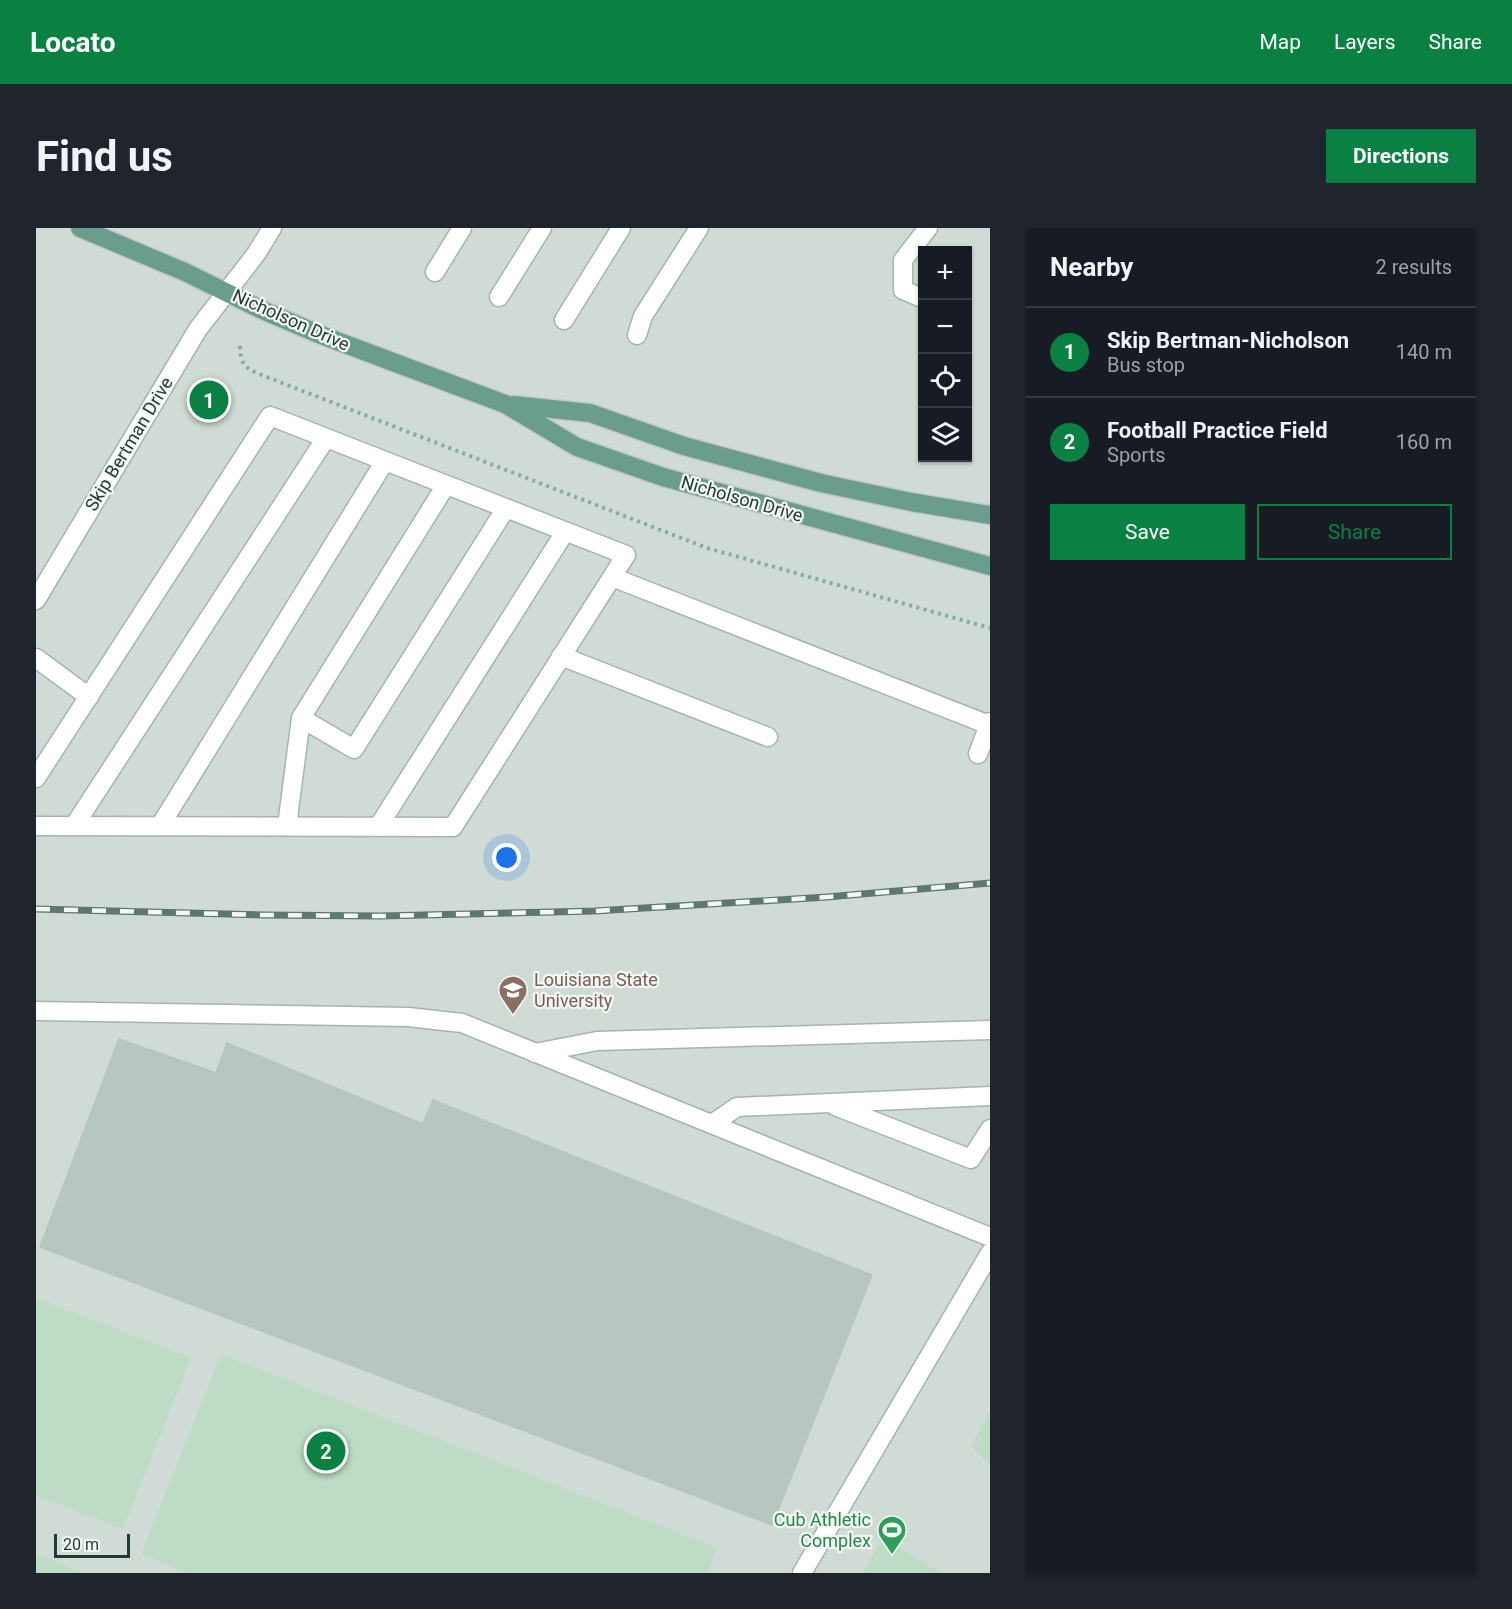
<!DOCTYPE html>
<html lang="en">
<head>
<meta charset="utf-8">
<style>
  :root { --surface:#171b24; --page:#20242c; --text:#f1f3f6; --muted:#9ea1a6; --line:#363941; --accent:#0b8043 }
  body { margin:0; font-family:Roboto,sans-serif; background:var(--page); color:var(--text) }
  .controls { position:absolute; right:18px; top:18px; display:grid; overflow:hidden; border-radius:0px; box-shadow:0 2px 4px #0004 }
  .controls button { width:54px; height:54px; display:grid; place-items:center; padding:0; border:0; border-bottom:2px solid var(--line); background:var(--surface); color:var(--text); font:30px sans-serif }
  .scale { position:absolute; left:18px; bottom:15px; width:76px; box-sizing:border-box; padding-left:6px; border:3px solid #243b34; border-top:0; font-size:16px; line-height:21px; white-space:nowrap; color:#243b34; -webkit-text-stroke:4px #f3f8f5; paint-order:stroke }
  .you { position:absolute; left:471px; top:630px; width:21px; height:21px; margin:-15px; border:4px solid #fff; border-radius:50%; background:#1a73e8; box-shadow:0 0 0 9px #1a73e833 }
  .badge { display:grid; place-items:center; width:39px; height:39px; border-radius:50%; background:var(--accent); color:#fff; font-size:20px; font-weight:700 }
  .pin { position:absolute; translate:-50% -50%; border:3px solid #fff; box-shadow:0 2px 6px #0006 }
  .list { margin:0; padding:0; list-style:none }
  h2 { display:flex; justify-content:space-between; align-items:center; height:78px; margin:0; padding:0 24px; font-size:26px }
  h2 small { font-size:20px; font-weight:400; color:var(--muted) }
  .list li { display:grid; grid-template-columns:39px 1fr auto; gap:18px; align-items:center; box-sizing:border-box; height:90px; padding:0 24px; border-top:2px solid var(--line) }
  .list b { display:block; font-size:22px; white-space:nowrap }
  .list p { margin:0; font-size:20px; white-space:nowrap; color:var(--muted) }
  .list em { font-size:20px; font-style:normal; color:var(--muted) }
  .actions { display:flex; gap:12px; padding:18px 24px }
  .actions a { flex:1; padding:14px 0; border:2px solid var(--accent); border-radius:0px; text-align:center; font-size:21px; color:var(--accent) }
  .actions .main { background:var(--accent); color:#fff }
  .icon { flex:none; width:33px; height:33px; fill:none; stroke:currentColor; stroke-width:2; stroke-linecap:round; stroke-linejoin:round }
  .map { position:relative; flex:none; width:954px; height:1345px; overflow:hidden; border-radius:0px }
  header { display:flex; align-items:center; gap:36px; box-sizing:border-box; height:84px; padding:0 30px; background:var(--accent); color:#fff }
  header strong { font-size:28px }
  nav { display:flex; gap:33px; margin-inline-start:auto; font-size:21px }
  .intro { display:flex; align-items:center; justify-content:space-between; box-sizing:border-box; height:144px; padding:0 36px }
  h1 { margin:0; font-size:42px }
  .button { padding:15px 27px; border-radius:0px; background:var(--accent); color:#fff; font-size:21px; font-weight:700 }
  main { display:flex; gap:36px; padding:0 36px }
  aside { flex:1; background:var(--surface); border-radius:0px; box-shadow:0 2px 4px #0004 }
  .map>svg:first-child { display:block }
  .built { fill:#d1dbd6; fill-rule:evenodd }
  .green { fill:#bddbc5 }
  .building { fill:#b8c6c0; stroke:#b6c4be; stroke-width:1.5 }
  .lines { fill:none; stroke-linecap:round; stroke-linejoin:round }
  .minor-casing { stroke:#a6b3ae; stroke-width:21 }
  .major-casing { stroke:#c2c8c6; stroke-width:21 }
  .path { stroke:#86ac9f; stroke-width:4; stroke-dasharray:3 4.5; stroke-linecap:butt }
  .minor { stroke:#fff; stroke-width:18 }
  .major { stroke:#6b9d8f; stroke-width:18 }
  .rail-casing { stroke:#5e7770; stroke-width:7 }
  .rail { stroke:#f3f8f5; stroke-width:4.5; stroke-dasharray:14; stroke-linecap:butt }
  .labels { text-anchor:middle; stroke-width:4.5; stroke-linejoin:round; paint-order:stroke }
  .street-label { font-size:18px; fill:#243b34; stroke:#f3f8f5 }
  .education-label { font-size:18px; fill:#785e54; stroke:#f3f8f5; text-anchor:start }
  .leisure-label { font-size:18px; fill:#27864d; stroke:#f3f8f5; text-anchor:end }
</style>
</head>
<body>
<header>
<strong>Locato</strong>
<nav><a>Map</a><a>Layers</a><a>Share</a></nav>
</header>
<div class="intro"><h1>Find us</h1><a class="button">Directions</a></div>
<main>
<div class="map">
<svg width="954" height="1345" viewBox="0 0 954 1345">
  <rect width="100%" height="100%" fill="#e3ebe7"/>
  <!-- built -->
  <path class="built" d="M 0,0 L 954,0 L 954,1345 L 0,1345 ZM 886,22 L 932,22 L 932,230 L 886,230 Z"/>
  <!-- green -->
  <path class="green" d="M 0,1070 L 155,1130 L 87,1301 L 0,1267 Z
    M 185,1126 L 681,1320 L 671,1345 L 152,1345 L 105,1326 Z
    M 954,1184 L 954,1237 L 935,1218 Z
    M 846,1311 L 906,1345 L 827,1345 Z
    M 0,1326 L 47,1345 L 0,1345 Z"/>
  <!-- building -->
  <path class="building" d="M 83,811 L 180,845 L 191,815 L 387,896 L 397,872 L 836,1047 L 736,1297 L 4,1019 Z"/>
  <g class="lines">
    <!-- minor casing -->
    <g class="minor-casing">
      <path id="minor" d="M 399,44 L 426,0
        M 463,69 L 506,0
        M 886,70 L 867,62 L 867,32 L 892,0
        M 528,92 L 585,0
        M 601,107 L 607,88 L 663,0
        M 410,257 L 265,490 L 318,521 L 470,280
        M 576,349 L 953,497
        M 0,372 L 162,101 L 220,26 L 236,0
        M 525,428 L 732,509
        M 0,430 L 53,469
        M 942,526 L 954,494
        M 0,550 L 234,188 L 590,327 L 417,599 L 0,598
        M 38,598 L 290,210
        M 124,598 L 349,233
        M 251,598 L 265,490
        M 342,599 L 529,304
        M 0,783 L 372,789 L 426,795 L 954,1009
        M 499,825 L 561,813 L 954,802
        M 799,878 L 935,931 L 954,901
        M 676,896 L 701,879 L 954,868
        M 766,1345 L 954,1025"/>
    </g>
    <!-- major casing -->
    <g class="major-casing">
      <path id="major" d="M 44,0 L 149,44 L 226,82 L 285,107 L 469,176 L 541,219 L 627,249 L 954,338
        M 477,177 L 554,185 L 648,218 L 785,255 L 875,274 L 954,287"/>
    </g>
    <!-- path -->
    <path class="path" d="M 204,118 C 205,135 207,139 223,146 L 671,320 L 954,400"/>
    <!-- minor -->
    <use href="#minor" class="minor"/>
    <!-- major -->
    <use href="#major" class="major"/>
    <!-- rail casing -->
    <g class="rail-casing">
      <path id="rail" d="M 0,681 L 227,687 L 345,688 L 559,683 L 791,669 L 954,655"/>
    </g>
    <!-- rail -->
    <use href="#rail" class="rail"/>
  </g>
  <!-- icons -->
  <defs>
    <g id="university-pin" transform="scale(1.5)"><path d="M0 17L-7.5 6A9.5 9.5 0 1 1 7.5 6Z" fill="#8d6e63" stroke="#f3f8f5"/><path d="M0-5L7-2L0 1L-7-2ZM-4 1L0 2.5L4 1V4Q0 6-4 4Z" fill="#fff"/></g>
    <g id="stadium-pin" transform="scale(1.5)"><path d="M0 17L-7.5 6A9.5 9.5 0 1 1 7.5 6Z" fill="#2e9e5b" stroke="#f3f8f5"/><path d="M0-5a6.5 5 0 1 0 0 10a6.5 5 0 1 0 0-10ZM-3.5-1.8h7v3.6h-7Z" fill="#fff"/></g>
  </defs>
  <g fill-rule="evenodd">
    <use href="#university-pin" x="477" y="762"/>
    <use href="#stadium-pin" x="856" y="1302"/>
  </g>
  <g class="labels">
    <!-- street labels -->
    <g class="street-label">
      <text transform="translate(255 92) rotate(24)" y="6">Nicholson Drive</text>
      <text transform="translate(93 216) rotate(-59)" y="6">Skip Bertman Drive</text>
      <text transform="translate(706 271) rotate(16)" y="6">Nicholson Drive</text>
    </g>
    <!-- education labels -->
    <g class="education-label">
      <text x="498" y="758">Louisiana State<tspan x="498" dy="21">University</tspan></text>
    </g>
    <!-- leisure labels -->
    <g class="leisure-label">
      <text x="835" y="1298">Cub Athletic<tspan x="835" dy="21">Complex</tspan></text>
    </g>
  </g>
</svg>
<div class="controls">
<button>+</button>
<button>−</button>
<button><svg class="icon" aria-label="locate" viewBox="0 0 24 24"><circle cx="12" cy="12" r="6"/><path d="M12 2v4M12 18v4M2 12h4M18 12h4"/></svg></button>
<button><svg class="icon" aria-label="layers" viewBox="0 0 24 24"><path d="M12 4l9 5-9 5-9-5zM3 14l9 5 9-5"/></svg></button>
</div>
<div class="scale">20 m</div>
<div class="you"></div>
<div class="pin badge" style="left:173px;top:172px">1</div>
<div class="pin badge" style="left:290px;top:1223px">2</div>
</div>
<aside>
<h2>Nearby<small>2 results</small></h2>
<ul class="list">
<li><span class="badge">1</span><div><b>Skip Bertman-Nicholson</b><p>Bus stop</p></div><em>140 m</em></li>
<li><span class="badge">2</span><div><b>Football Practice Field</b><p>Sports</p></div><em>160 m</em></li>
</ul>
<div class="actions"><a class="main">Save</a><a>Share</a></div>
</aside>
</main>
</body>
</html>
